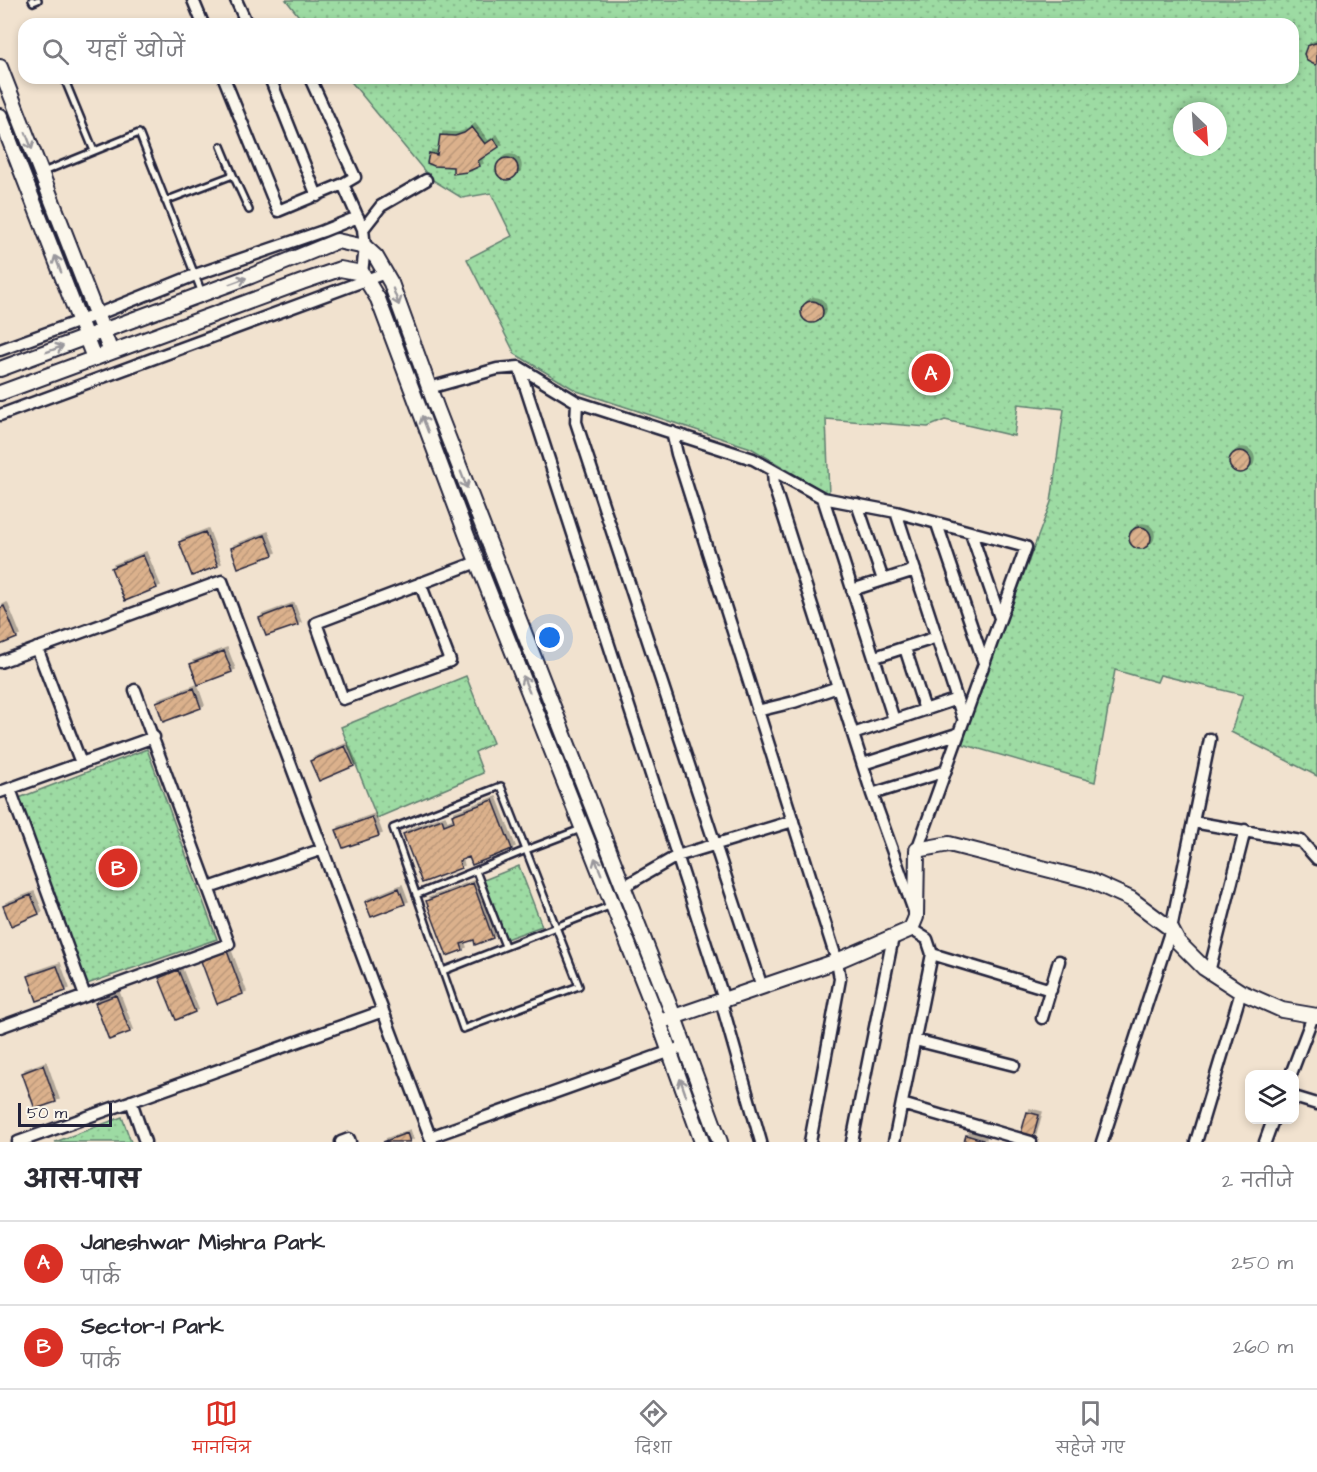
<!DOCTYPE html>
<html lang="hi">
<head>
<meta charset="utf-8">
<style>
  :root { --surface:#fff; --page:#f7f7f7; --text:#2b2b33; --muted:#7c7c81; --line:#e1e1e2; --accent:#d93025 }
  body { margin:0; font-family:"Architects Daughter","Playpen Sans Deva",sans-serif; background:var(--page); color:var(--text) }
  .controls { position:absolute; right:18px; bottom:18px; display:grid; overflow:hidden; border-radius:12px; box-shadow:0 3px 9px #0003 }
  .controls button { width:54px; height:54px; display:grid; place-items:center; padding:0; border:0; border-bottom:2px solid var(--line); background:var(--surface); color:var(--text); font:30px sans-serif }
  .compass { position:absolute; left:1173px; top:102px; width:54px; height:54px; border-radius:50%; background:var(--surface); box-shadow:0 3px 9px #0003; rotate:155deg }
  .scale { position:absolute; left:18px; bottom:15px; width:94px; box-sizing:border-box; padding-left:6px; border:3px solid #22223b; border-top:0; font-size:16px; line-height:21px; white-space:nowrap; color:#22223b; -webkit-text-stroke:4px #fbf7ec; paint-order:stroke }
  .you { position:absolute; left:550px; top:638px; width:21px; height:21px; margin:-15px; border:4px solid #fff; border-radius:50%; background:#1a73e8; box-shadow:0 0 0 9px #1a73e833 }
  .badge { display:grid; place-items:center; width:39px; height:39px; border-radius:50%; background:var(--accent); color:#fff; font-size:20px; font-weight:700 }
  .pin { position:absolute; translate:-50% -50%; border:3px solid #fff; box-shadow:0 2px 6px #0006 }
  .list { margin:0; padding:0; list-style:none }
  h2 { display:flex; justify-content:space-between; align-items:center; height:78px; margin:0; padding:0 24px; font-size:26px }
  h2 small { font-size:20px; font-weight:400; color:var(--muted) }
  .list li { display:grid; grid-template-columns:39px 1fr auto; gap:18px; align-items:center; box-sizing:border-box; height:84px; padding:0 24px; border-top:2px solid var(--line) }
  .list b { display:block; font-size:22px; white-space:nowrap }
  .list p { margin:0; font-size:20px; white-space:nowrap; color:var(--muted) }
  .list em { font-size:20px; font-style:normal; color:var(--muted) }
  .icon { flex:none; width:33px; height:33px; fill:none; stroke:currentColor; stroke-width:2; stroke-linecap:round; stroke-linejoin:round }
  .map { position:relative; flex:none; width:1317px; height:1142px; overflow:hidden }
  .search { position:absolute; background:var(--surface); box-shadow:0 3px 9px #0003; left:18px; right:18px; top:18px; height:66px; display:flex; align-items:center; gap:15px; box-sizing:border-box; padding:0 21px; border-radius:18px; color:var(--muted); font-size:22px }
  .sheet { height:246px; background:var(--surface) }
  nav { display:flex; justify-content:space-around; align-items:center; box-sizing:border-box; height:84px; border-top:2px solid var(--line); background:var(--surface); font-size:16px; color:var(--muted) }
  nav a { display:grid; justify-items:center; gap:3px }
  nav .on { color:var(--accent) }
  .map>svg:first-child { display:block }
  .park { fill:url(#park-dots); stroke:#607e6f; stroke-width:1.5; fill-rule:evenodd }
  .building { fill:url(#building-hatch); stroke:#22223b; stroke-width:1.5; filter:url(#shadow) }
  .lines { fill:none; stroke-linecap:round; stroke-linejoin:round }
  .service-casing { stroke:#22223b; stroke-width:10 }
  .minor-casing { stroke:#22223b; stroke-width:15 }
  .tertiary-casing { stroke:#22223b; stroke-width:18 }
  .service { stroke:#fbf7ec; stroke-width:5 }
  .minor { stroke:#fbf7ec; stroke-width:10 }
  .tertiary { stroke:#fbf7ec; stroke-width:14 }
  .oneway { stroke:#99979c }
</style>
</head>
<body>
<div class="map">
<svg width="1317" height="1142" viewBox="0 0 1317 1142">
  <defs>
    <pattern id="park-dots" width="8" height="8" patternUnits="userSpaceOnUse" patternTransform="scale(1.5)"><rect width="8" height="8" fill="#9ddba3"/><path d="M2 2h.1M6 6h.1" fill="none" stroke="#87bc8d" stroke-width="1.8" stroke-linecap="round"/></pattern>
    <pattern id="building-hatch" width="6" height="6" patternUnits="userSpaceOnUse" patternTransform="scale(1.5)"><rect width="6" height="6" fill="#dbb18c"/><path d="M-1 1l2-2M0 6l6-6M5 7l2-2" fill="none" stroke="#bc987a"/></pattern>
    <filter id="shadow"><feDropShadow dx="3" dy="-3" stdDeviation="0" flood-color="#0004"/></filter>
  </defs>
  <rect width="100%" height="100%" fill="#f1e2cf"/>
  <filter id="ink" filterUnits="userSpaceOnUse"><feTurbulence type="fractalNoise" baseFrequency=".0167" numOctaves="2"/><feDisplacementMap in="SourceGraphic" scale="12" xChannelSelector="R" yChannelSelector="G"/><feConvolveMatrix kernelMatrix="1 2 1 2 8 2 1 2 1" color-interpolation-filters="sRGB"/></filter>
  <g filter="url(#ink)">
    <!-- park -->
    <path class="park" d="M 286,0 L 1317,0 L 1317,776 L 1231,732 L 1243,695 L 1160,675 L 1157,682 L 1115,670 L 1095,782 L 962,744 L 982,684 L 1051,502 L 1064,409 L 1018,404 L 1014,436 L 945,420 L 928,427 L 826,419 L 829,495 L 751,448 L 577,391 L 515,354 L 467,259 L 512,236 L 491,193 L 462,198 L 431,179 L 348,78 L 1293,78 L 1293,24 L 305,24 ZM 1182,111 L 1218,111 L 1218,147 L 1182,147 Z
      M 466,676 L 493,743 L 475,752 L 483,773 L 377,818 L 341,727 Z
      M 147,749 L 217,939 L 87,984 L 19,798 Z
      M 519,866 L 542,926 L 506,939 L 484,880 Z
      M 122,1117 L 131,1142 L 55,1142 Z"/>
    <!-- building -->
    <path class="building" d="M 1315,43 L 1317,43 L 1317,64 L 1315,65 L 1307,61 L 1304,54 L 1307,46 Z
      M 472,127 L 485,144 L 494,138 L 499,147 L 478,161 L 480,166 L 467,172 L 453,174 L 453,167 L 434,166 L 427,163 L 429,153 L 437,155 L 440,135 L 455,136 L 464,133 Z
      M496 169a11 11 0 1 1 22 0a11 11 0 1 1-22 0Z
      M801 312a11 11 0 1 1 22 0a11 11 0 1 1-22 0Z
      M1229 462a11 11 0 1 1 22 0a11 11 0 1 1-22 0Z
      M1129 538a11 11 0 1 1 22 0a11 11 0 1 1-22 0Z
      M 205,532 L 218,566 L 192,576 L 179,542 Z
      M 265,535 L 273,555 L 238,568 L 231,548 Z
      M 143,555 L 157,588 L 125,601 L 111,568 Z
      M 4,606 L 17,638 L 0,645 L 0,608 Z
      M 291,606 L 298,625 L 266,636 L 259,618 Z
      M 224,651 L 232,672 L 198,685 L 190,664 Z
      M 194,688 L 201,708 L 163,722 L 156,702 Z
      M 345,746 L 354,766 L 319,781 L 310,761 Z
      M 493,800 L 512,849 L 472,865 L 469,857 L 459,861 L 461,868 L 422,883 L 403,834 L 442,819 L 444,825 L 454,821 L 452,815 Z
      M 372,817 L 379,836 L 343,848 L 336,830 Z
      M 473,883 L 493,938 L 475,945 L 474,940 L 461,944 L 463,950 L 447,956 L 426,901 Z
      M 399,888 L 405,904 L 371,917 L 365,902 Z
      M 31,895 L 39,914 L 11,926 L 3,906 Z
      M 227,951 L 243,994 L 217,1004 L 201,961 Z
      M 57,966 L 66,991 L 37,1001 L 28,976 Z
      M 178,970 L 195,1012 L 176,1020 L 159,978 Z
      M 116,995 L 130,1032 L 109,1040 L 95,1003 Z
      M 43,1065 L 56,1102 L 35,1109 L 22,1073 Z
      M 1027,1112 L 1039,1115 L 1033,1137 L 1021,1133 Z
      M 407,1133 L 410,1142 L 383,1142 Z
      M 966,1135 L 983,1140 L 983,1142 L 964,1142 Z"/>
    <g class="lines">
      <!-- service casing -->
      <g class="service-casing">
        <path id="service" d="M 32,0 L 33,2 L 38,0
          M 64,78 L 94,151
          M 43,172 L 139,133 L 202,293
          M 233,175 L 249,210
          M 165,201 L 233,175 L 221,146
          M 581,829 L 526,850 L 501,786 L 393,828 L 463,1029 L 579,986 L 556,927 L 612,905
          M 476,871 L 505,946
          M 416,895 L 526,850 L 556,927 L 443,971"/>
      </g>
      <!-- minor casing -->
      <g class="minor-casing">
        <path id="minor" d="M 193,0 L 203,24
          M 236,0 L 247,24
          M 224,78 L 278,211 L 343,184 L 363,229
          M 270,78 L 317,196
          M 310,78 L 355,177 L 343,184
          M 362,273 L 365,247 L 363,229 L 381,206 L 426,180
          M 0,350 L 96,315 L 195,275 L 323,231 L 358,217
          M 519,367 L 724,1000
          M 429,388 L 497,369 L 519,367 L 577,402 L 753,459 L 823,498 L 896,512 L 1026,547 L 917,850
          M 577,402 L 576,422 L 762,987
          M 0,415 L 385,273
          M 672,432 L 677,454 L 837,961 L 840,979 L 810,1142
          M 773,471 L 774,486 L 872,794 L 914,911
          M 823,498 L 894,720
          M 857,504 L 883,580
          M 896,512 L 963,718
          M 937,524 L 984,663
          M 971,533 L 1000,618
          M 420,583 L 450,661 L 343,699 L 316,623 L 477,562
          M 852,590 L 915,570
          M 37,648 L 81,763
          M 905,648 L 925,710
          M 875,657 L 937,637
          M 0,662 L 222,581 L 432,1142
          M 757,711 L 794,702 L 838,687
          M 853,734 L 957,699
          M 863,764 L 957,734
          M 10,789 L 85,996
          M 0,792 L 154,737
          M 872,794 L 943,772
          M 1193,822 L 1301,841 L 1317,859
          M 623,887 L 677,856 L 793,821
          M 209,888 L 323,849
          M 911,929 L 927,939 L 932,954 L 1051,990
          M 1209,972 L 1245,830
          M 721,1001 L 761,1142
          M 1042,1018 L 1059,961
          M 0,1027 L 229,944 L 135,690
          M 915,1040 L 1014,1065
          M 1291,1074 L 1313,1016
          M 1294,1097 L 1317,1104
          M 131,1101 L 145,1142
          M 902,1104 L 1031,1142
          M 430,1137 L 685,1046
          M 18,1142 L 383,1011
          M 341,1142 L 349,1139 L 350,1142
          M 852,1142 L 893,937
          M 894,1142 L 932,954
          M 1102,1142 L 1171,929 L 1210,739
          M 1196,1142 L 1241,992
          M 1265,1142 L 1273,1120"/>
      </g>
      <!-- tertiary casing -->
      <g class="tertiary-casing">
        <path id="tertiary" d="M 0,67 L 111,352
          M 0,116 L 94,358
          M 0,369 L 251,276 L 337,241 L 365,247 L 376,257 L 391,283 L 437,409 L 674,1017 L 720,1142
          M 0,393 L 302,282 L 340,269 L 362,273 L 378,299 L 467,536 L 659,1022 L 702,1142
          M 665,1020 L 837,961 L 911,929 L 916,917 L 917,850 L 949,844 L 1089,880 L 1131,899 L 1171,929 L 1178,942 L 1204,968 L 1241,992 L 1282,1010 L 1317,1016"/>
      </g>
      <!-- service -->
      <use href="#service" class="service"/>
      <!-- minor -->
      <use href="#minor" class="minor"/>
      <!-- tertiary -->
      <use href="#tertiary" class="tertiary"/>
    </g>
    <!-- one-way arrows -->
    <defs><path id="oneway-shaft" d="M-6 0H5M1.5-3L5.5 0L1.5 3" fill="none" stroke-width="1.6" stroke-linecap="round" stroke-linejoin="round" transform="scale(1.5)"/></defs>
    <g class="oneway">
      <use href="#oneway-shaft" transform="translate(29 141) rotate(69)"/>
      <use href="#oneway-shaft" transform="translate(58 264) rotate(-111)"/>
      <use href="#oneway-shaft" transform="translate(238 281) rotate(-20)"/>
      <use href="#oneway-shaft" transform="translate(396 297) rotate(70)"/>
      <use href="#oneway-shaft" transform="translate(55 349) rotate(-20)"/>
      <use href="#oneway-shaft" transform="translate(425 424) rotate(-111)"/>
      <use href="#oneway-shaft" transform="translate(464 480) rotate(69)"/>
      <use href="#oneway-shaft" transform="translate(526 684) rotate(-112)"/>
      <use href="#oneway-shaft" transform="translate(598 866) rotate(-112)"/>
      <use href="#oneway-shaft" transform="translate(683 1087) rotate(-109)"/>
    </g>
  </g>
</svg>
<div class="controls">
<button><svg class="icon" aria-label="layers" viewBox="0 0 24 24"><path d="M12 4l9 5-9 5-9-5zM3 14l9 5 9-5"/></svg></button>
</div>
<svg class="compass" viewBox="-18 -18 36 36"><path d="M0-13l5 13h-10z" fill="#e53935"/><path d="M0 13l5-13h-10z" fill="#7c7c81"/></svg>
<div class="scale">50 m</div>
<div class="you"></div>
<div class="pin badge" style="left:931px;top:373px">A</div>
<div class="pin badge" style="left:118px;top:868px">B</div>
<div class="search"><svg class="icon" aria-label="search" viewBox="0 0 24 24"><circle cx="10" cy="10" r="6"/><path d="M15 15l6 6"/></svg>यहाँ खोजें</div>
</div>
<section class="sheet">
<h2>आस-पास<small>2 नतीजे</small></h2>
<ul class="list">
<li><span class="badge">A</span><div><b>Janeshwar Mishra Park</b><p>पार्क</p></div><em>250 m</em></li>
<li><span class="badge">B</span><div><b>Sector-1 Park</b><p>पार्क</p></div><em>260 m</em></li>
</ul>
</section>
<nav>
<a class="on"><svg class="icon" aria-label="map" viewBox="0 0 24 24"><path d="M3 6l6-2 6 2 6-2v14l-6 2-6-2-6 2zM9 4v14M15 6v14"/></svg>मानचित्र</a>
<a><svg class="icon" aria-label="directions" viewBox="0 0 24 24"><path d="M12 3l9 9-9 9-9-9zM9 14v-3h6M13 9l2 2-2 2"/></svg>दिशा</a>
<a><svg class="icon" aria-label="saved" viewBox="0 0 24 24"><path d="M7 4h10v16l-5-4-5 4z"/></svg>सहेजे गए</a>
</nav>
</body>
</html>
